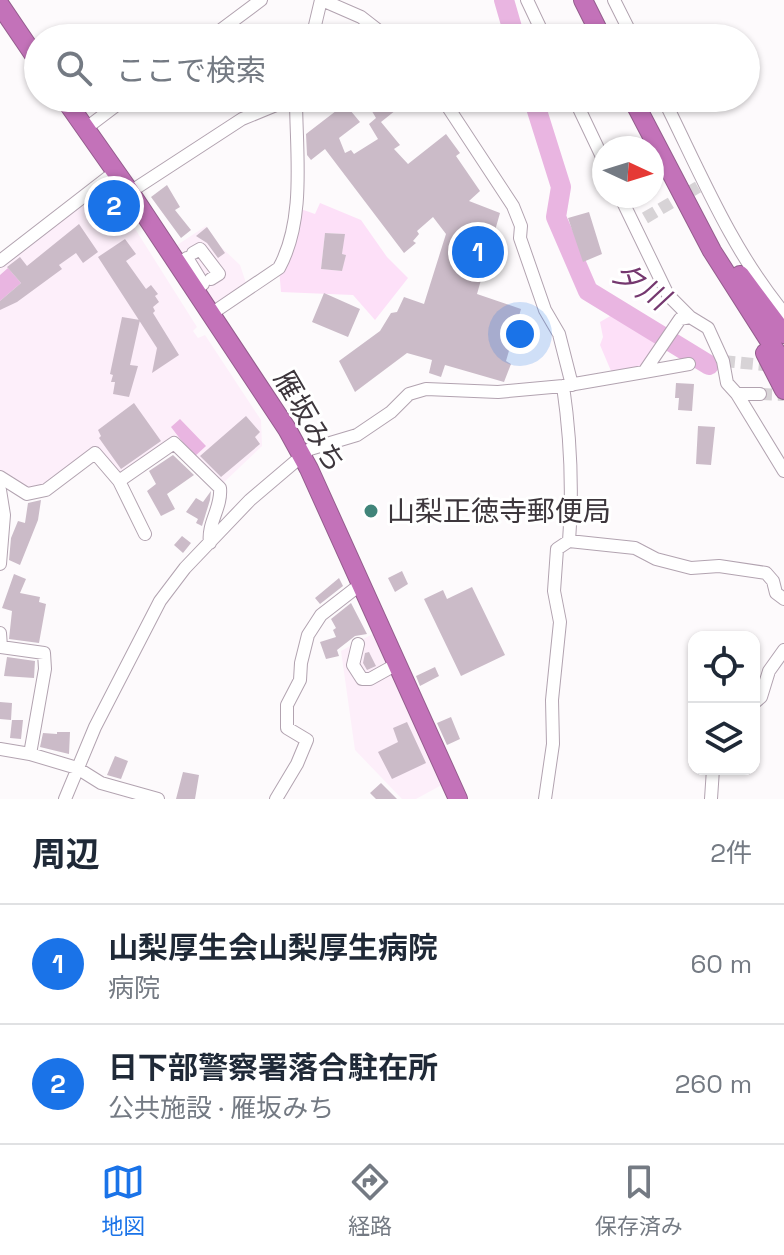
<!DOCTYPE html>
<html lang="ja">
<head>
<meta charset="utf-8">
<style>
  :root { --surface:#fff; --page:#f6f6f7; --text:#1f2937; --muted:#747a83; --line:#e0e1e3; --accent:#1a73e8 }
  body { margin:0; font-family:"Space Grotesk","Noto Sans JP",sans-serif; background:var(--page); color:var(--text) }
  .controls { position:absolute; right:24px; bottom:24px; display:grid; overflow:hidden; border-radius:16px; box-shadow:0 2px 6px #0004 }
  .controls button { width:72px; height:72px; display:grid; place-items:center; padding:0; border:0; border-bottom:2px solid var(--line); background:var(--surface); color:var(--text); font:40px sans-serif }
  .compass { position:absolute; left:592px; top:136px; width:72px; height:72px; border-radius:50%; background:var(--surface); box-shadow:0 2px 6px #0004; rotate:94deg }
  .you { position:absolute; left:520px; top:334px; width:28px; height:28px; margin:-20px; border:6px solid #fff; border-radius:50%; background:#1a73e8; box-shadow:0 0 0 12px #1a73e833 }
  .badge { display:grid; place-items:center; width:52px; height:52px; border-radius:50%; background:var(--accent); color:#fff; font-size:26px; font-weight:700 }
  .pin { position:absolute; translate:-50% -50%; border:4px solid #fff; box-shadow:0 2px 8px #0006 }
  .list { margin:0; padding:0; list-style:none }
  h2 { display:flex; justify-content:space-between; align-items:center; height:104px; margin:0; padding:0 32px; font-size:34px }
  h2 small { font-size:26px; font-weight:400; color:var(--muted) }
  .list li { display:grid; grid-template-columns:52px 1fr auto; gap:24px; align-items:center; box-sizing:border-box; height:120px; padding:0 32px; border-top:2px solid var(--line) }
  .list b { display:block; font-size:30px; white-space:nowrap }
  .list p { margin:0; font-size:26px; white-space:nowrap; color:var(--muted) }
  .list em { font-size:26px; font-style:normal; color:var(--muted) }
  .icon { flex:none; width:44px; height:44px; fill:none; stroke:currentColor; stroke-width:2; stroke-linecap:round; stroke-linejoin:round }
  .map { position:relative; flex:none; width:784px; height:799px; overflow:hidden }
  .search { position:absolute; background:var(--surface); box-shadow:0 2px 6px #0004; left:24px; right:24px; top:24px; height:88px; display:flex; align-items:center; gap:20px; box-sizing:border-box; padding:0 28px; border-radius:44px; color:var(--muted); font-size:30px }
  .sheet { height:344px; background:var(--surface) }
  nav { display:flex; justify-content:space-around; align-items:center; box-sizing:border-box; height:112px; border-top:2px solid var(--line); background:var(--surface); font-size:22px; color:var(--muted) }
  nav a { display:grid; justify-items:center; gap:4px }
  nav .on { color:var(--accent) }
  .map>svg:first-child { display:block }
  .built { fill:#fdeffa }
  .green { fill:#fde0f8; fill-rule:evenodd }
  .water { fill:#e9b5e1 }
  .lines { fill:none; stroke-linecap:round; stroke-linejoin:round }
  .river { stroke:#e9b5e1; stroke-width:20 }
  .building { fill:#cbbbc8 }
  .minor-tunnel { stroke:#d7d3d6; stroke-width:12; stroke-dasharray:12 6; stroke-linecap:butt }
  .minor-casing { stroke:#b2a3b0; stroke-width:14 }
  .highway-casing { stroke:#945d8d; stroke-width:20 }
  .minor { stroke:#fff; stroke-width:12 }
  .highway { stroke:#c372b9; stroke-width:18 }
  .poi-dot { fill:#41857a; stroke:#fff; stroke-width:3 }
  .labels { text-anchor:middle; stroke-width:6; stroke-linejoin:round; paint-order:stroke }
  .street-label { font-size:28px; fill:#3d363c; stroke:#fff }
  .poi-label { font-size:28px; fill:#3d363c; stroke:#fff; text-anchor:start }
  .water-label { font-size:30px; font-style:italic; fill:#75386f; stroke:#fff }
</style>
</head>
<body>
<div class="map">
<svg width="784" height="799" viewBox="0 0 784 799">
  <rect width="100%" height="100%" fill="#fdfafc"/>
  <!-- built -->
  <path class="built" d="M 115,172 L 135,201 L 127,216 L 197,327 L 193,331 L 198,338 L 205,335 L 261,420 L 262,446 L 220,486 L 178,441 L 119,481 L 95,453 L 46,490 L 27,494 L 0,477 L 0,269 L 18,256 L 14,249 Z
    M 206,226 L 221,247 L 240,265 L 247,286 L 211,314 L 168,251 Z
    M 382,629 L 449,781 L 416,799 L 402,799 L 355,750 L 341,651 Z"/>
  <!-- green -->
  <path class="green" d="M 320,203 L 361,220 L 387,257 L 408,278 L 375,320 L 353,295 L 281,292 L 279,268 L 295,207 L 315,214 ZM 325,233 L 344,234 L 342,254 L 345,255 L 342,271 L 321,269 Z
    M 612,315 L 660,347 L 644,372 L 614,378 L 600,345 L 603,337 L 600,322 Z"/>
  <!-- water -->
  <path class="water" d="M 8,268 L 21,283 L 0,301 L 0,275 Z
    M 180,419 L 206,446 L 194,457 L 171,427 Z"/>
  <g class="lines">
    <!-- river -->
    <path class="river" d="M 504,0 L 515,38
      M 533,98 L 561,187 L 556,217 L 588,291 L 709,365"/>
  </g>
  <!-- building -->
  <path class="building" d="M 364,98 L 411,98 L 381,122 L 400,145 L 394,149 L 408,164 L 446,134 L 460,153 L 456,156 L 480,191 L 469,201 L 500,213 L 477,294 L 521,309 L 506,361 L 511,364 L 504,382 L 445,365 L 441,377 L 429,373 L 432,360 L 407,353 L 355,392 L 339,361 L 380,331 L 391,313 L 397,312 L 404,297 L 424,304 L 446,234 L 433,217 L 417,231 L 419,234 L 413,241 L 416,243 L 404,253 L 325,149 L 311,160 L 307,155 L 306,134 L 345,104 L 360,122 L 339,138 L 345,153 L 351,150 L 354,154 L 378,139 L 369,124 L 376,118 Z
    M 167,185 L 180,207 L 175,210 L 191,230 L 181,238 L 151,197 Z
    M 107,193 L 120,211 L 105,222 L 92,203 Z
    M 589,212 L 602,254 L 583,262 L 568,218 Z
    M 79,224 L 98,252 L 83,263 L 76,253 L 59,265 L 62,269 L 17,302 L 0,310 L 0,301 L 21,283 L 7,267 L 20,257 L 27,266 Z
    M 207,227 L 225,253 L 218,258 L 207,243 L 196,236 Z
    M 325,233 L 345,234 L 342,254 L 346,255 L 342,271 L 321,269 Z
    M 125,239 L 136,254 L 126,261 L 146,289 L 151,285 L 158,294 L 155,296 L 159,302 L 153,307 L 155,311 L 153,313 L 179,355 L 152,373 L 157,348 L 98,257 Z
    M 324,293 L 360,309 L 348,337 L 312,322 Z
    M 122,317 L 140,320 L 130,365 L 138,366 L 129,397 L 113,394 L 115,382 L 111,382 L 113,375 L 110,374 Z
    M 676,383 L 694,384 L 692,411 L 678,410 L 679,398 L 675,398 Z
    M 134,403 L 161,441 L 121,469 L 99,438 L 101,436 L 98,430 Z
    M 246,416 L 260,432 L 255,437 L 260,444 L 221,477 L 200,456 Z
    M 698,426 L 715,427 L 711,465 L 696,464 Z
    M 173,455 L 194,475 L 167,494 L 175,509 L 161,516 L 147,491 L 156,484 L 149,471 Z
    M 211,491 L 210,500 L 202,526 L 196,523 L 198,519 L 186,512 L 196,498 L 203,502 Z
    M 41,500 L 38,520 L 20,565 L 9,560 L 11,538 L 18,521 L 25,523 L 28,503 Z
    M 182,536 L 191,543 L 183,553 L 174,545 Z
    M 402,571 L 408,584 L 395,592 L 388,578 Z
    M 14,574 L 26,579 L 20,593 L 40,597 L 39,602 L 46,604 L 39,643 L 9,639 L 12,611 L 2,608 Z
    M 339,578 L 343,586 L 320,604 L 315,598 Z
    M 472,587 L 505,655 L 461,676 L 424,599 L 443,590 L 447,599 Z
    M 351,603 L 367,634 L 355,636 L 337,650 L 339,656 L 326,659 L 320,642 L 336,637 L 333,630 L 336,628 L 331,619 Z
    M 369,652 L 376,666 L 367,670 L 363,663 L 365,653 Z
    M 7,657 L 35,661 L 34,678 L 4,676 Z
    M 435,667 L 439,676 L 420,686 L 416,676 Z
    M 0,702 L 12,703 L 11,720 L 0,719 Z
    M 451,717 L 460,739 L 447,745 L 437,723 Z
    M 12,720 L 23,720 L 21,739 L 10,738 Z
    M 407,722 L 426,763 L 392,779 L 378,752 L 398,742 L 393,728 Z
    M 57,732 L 70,732 L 69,754 L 40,747 L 43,733 L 57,734 Z
    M 115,756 L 128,761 L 121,779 L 107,775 Z
    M 183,772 L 199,775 L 195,799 L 176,799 Z
    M 381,783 L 397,799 L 376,799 L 370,793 Z"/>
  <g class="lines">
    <!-- minor-tunnel -->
    <path class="minor-tunnel" d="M 645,218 L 698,187
      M 723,361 L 775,366
      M 760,394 L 784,395"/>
    <!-- minor casing -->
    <g class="minor-casing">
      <path id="minor" d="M 322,0 L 361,17 L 388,38
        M 527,0 L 545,38
        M 614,0 L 633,38
        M 210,38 L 261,0
        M 312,38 L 321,0
        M 442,98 L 513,206 L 521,226 L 520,238 L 545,310 L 559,334 L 572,385
        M 574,98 L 604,161
        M 663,98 C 700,172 731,249 784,313
        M 85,129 L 126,98
        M 130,192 L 242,119 L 293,98
        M 620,196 L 668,295 L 690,317 L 708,328 L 723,361 L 727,383 L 737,394 L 784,471
        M 193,253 L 200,249 L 219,274 L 211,279
        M 0,261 L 115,172
        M 177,265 L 187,258 L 203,284 L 195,290
        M 211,314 L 279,268 C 306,219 296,152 296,98
        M 644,372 L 689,364
        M 737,394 L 760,394
        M 0,477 L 27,494 L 46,490 L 95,453 L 119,481 L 145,534
        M 119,481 L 174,443 L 220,488 C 222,508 207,523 210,543
        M 0,490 L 4,515 L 0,564
        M 569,541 L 635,548 L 656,559 L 691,568 L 719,566 L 766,573 L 773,581 L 776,593 L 784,599
        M 0,633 L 1,647 L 44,653 L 45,669 L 30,754
        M 358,644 L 353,665 L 362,679 L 370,679 L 397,664
        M 754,703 L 761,697 L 769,671 L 784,650
        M 0,749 L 30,754 L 77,768 L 101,783 L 158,799
        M 65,799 L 95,727 L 160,601 L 185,568 L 250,500 L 310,449 L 357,435 L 391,412 L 409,394 L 426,389 L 498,392 L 563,386 L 644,372 L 680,319 L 690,317
        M 276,799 L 297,764 L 307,740 L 287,728 L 287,705 L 300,680 L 301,663 L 308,635 L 321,615 L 361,584
        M 545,799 L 553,744 L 552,700 L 560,622 L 554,591 L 557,549 L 569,541 C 573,487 571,440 563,386
        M 711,799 L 713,769"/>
    </g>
    <!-- highway casing -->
    <g class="highway-casing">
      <path id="highway" d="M 583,0 L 602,38
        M 0,5 L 38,61
        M 64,98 L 130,192 L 287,429 L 309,469 L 458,799
        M 632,98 L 712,251 L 784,364
        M 740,275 L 784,334
        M 765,353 L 784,390"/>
    </g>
    <!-- minor -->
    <use href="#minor" class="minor"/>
    <!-- highway -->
    <use href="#highway" class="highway"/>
  </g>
  <!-- markers -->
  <circle class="poi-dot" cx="371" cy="511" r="8"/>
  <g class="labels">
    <!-- street labels -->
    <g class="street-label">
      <text transform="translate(310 421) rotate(60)" y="10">雁坂みち</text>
    </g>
    <!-- poi labels -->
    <g class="poi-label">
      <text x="387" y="521">山梨正徳寺郵便局</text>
    </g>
    <!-- water labels -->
    <g class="water-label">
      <text transform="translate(640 286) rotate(33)" y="10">夕川</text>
    </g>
  </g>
</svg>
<div class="controls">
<button><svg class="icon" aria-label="locate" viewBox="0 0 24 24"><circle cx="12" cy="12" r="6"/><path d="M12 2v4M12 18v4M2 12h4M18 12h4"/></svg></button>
<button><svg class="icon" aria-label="layers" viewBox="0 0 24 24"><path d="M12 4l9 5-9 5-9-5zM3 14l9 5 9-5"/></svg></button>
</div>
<svg class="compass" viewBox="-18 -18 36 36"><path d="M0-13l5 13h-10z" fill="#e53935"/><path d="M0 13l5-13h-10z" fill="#747a83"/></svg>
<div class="you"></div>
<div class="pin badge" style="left:478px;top:252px">1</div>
<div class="pin badge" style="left:114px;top:206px">2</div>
<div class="search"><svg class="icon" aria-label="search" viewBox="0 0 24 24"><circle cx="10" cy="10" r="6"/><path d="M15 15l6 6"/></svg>ここで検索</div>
</div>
<section class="sheet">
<h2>周辺<small>2件</small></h2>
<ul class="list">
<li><span class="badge">1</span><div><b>山梨厚生会山梨厚生病院</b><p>病院</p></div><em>60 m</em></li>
<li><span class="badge">2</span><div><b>日下部警察署落合駐在所</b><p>公共施設 · 雁坂みち</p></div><em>260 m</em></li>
</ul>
</section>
<nav>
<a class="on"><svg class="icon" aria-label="map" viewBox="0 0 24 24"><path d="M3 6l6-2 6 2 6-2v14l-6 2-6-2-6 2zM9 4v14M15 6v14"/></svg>地図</a>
<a><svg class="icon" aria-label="directions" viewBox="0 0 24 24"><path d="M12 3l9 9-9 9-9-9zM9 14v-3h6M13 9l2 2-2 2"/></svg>経路</a>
<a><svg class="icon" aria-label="saved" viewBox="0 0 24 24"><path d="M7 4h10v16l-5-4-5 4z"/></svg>保存済み</a>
</nav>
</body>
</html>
